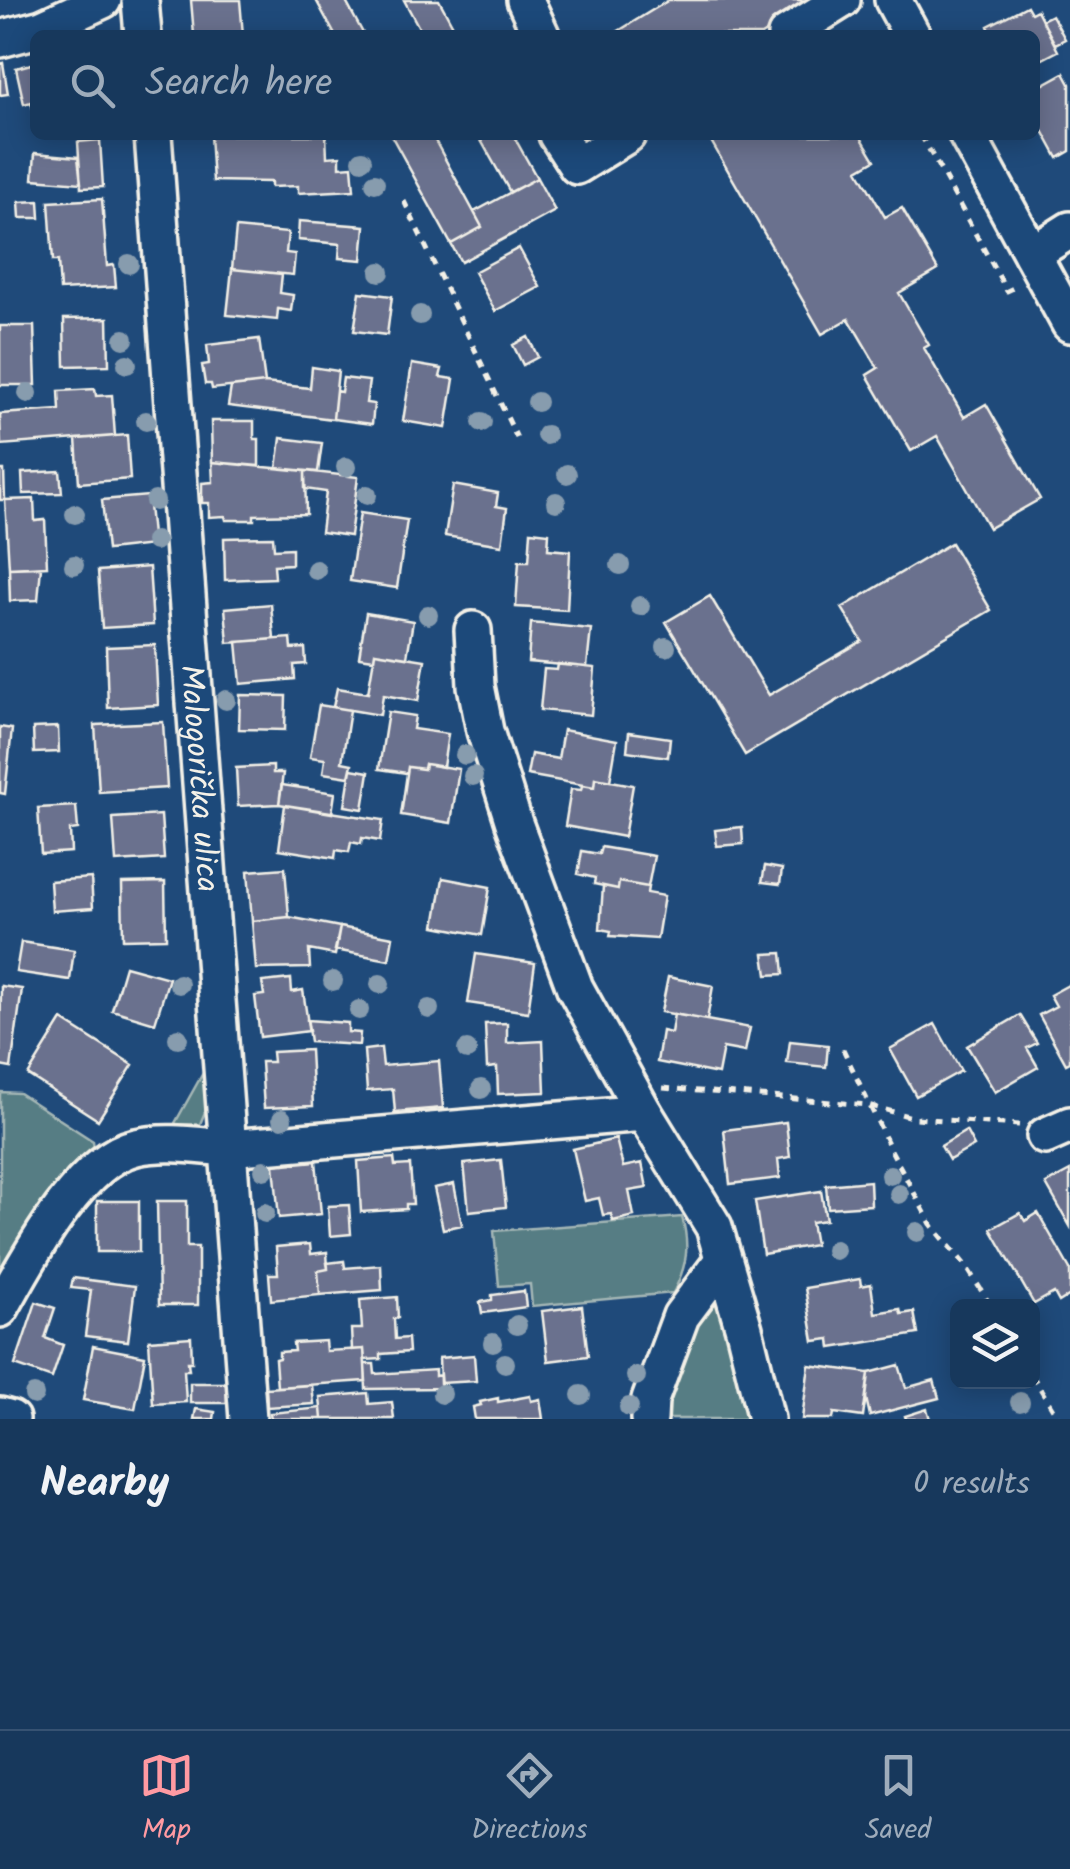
<!DOCTYPE html>
<html lang="en">
<head>
<meta charset="utf-8">
<style>
  :root { --surface:#17385c; --page:#244365; --text:#f1f3f6; --muted:#9eacbb; --line:#365272; --accent:#ff9aa2 }
  body { margin:0; font-family:Kalam,sans-serif; background:var(--page); color:var(--text) }
  .controls { position:absolute; right:30px; bottom:30px; display:grid; overflow:hidden; border-radius:15px; box-shadow:0 5px 25px #0003 }
  .controls button { width:90px; height:90px; display:grid; place-items:center; padding:0; border:0; border-bottom:2px solid var(--line); background:var(--surface); color:var(--text); font:50px sans-serif }
  .list { margin:0; padding:0; list-style:none }
  h2 { display:flex; justify-content:space-between; align-items:center; height:130px; margin:0; padding:0 40px; font-size:42px }
  h2 small { font-size:32px; font-weight:400; color:var(--muted) }
  .icon { flex:none; width:55px; height:55px; fill:none; stroke:currentColor; stroke-width:2; stroke-linecap:round; stroke-linejoin:round }
  .map { position:relative; flex:none; width:1070px; height:1419px; overflow:hidden }
  .search { position:absolute; background:var(--surface); box-shadow:0 5px 25px #0003; left:30px; right:30px; top:30px; height:110px; display:flex; align-items:center; gap:25px; box-sizing:border-box; padding:0 35px; border-radius:15px; color:var(--muted); font-size:38px }
  .sheet { height:310px; background:var(--surface) }
  nav { display:flex; justify-content:space-around; align-items:center; box-sizing:border-box; height:140px; border-top:2px solid var(--line); background:var(--surface); font-size:28px; color:var(--muted) }
  nav a { display:grid; justify-items:center; gap:5px }
  nav .on { color:var(--accent) }
  .map>svg:first-child { display:block }
  .green { fill:#567d84; stroke:#a5b7b6; stroke-width:2.5 }
  .building { fill:#6a718e; stroke:#f4f1e8; stroke-width:2.5 }
  .lines { fill:none; stroke-linecap:round; stroke-linejoin:round }
  .minor-casing { stroke:#f4f1e8; stroke-width:42 }
  .path { stroke:#f4f1e8; stroke-width:5; stroke-dasharray:8 8; stroke-linecap:butt }
  .minor { stroke:#1f4a7a; stroke-width:35 }
  .tree { fill:#879cae }
  .labels { text-anchor:middle; stroke-width:9; stroke-linejoin:round; paint-order:stroke }
  .street-label { font-size:32px; fill:#f4f1e8; stroke:#1f4a7a }
</style>
</head>
<body>
<div class="map">
<svg width="1070" height="1419" viewBox="0 0 1070 1419">
  <rect width="100%" height="100%" fill="#1f4a7a"/>
  <filter id="ink" filterUnits="userSpaceOnUse"><feTurbulence type="fractalNoise" baseFrequency=".01" numOctaves="2"/><feDisplacementMap in="SourceGraphic" scale="20" xChannelSelector="R" yChannelSelector="G"/><feConvolveMatrix kernelMatrix="1 2 1 2 8 2 1 2 1" color-interpolation-filters="sRGB"/></filter>
  <g filter="url(#ink)">
    <!-- green -->
    <path class="green" d="M 203,1073 L 207,1107 L 200,1124 L 174,1125 Z
      M 0,1092 L 19,1093 L 93,1141 L 94,1148 C 56,1169 23,1239 0,1276 Z
      M 682,1217 C 690,1246 687,1266 673,1293 L 532,1306 L 530,1284 L 499,1286 L 494,1231 Z
      M 715,1287 L 755,1419 L 661,1419 L 677,1360 Z"/>
    <!-- building -->
    <path class="building" d="M 191,0 L 240,0 L 243,35 L 194,35 Z
      M 316,0 L 345,0 L 364,35 L 335,35 Z
      M 404,0 L 439,0 L 458,35 L 423,35 Z
      M 669,0 L 818,0 L 761,35 L 612,35 Z
      M 1027,6 L 1031,13 L 1037,10 L 1058,51 L 1035,63 L 1035,35 L 992,35 L 988,26 Z
      M 1052,15 L 1065,39 L 1055,44 L 1042,20 Z
      M 3,63 L 8,94 L 0,95 L 0,64 Z
      M 35,63 L 35,112 L 34,112 L 31,102 L 24,104 L 16,68 Z
      M 1064,73 L 1070,84 L 1070,151 L 1058,158 L 1035,116 L 1035,89 Z
      M 210,135 L 326,135 L 327,157 L 340,156 L 340,167 L 352,166 L 354,190 L 298,193 L 298,186 L 271,187 L 271,182 L 213,181 Z
      M 391,135 L 432,135 L 482,227 L 451,244 Z
      M 478,135 L 513,135 L 537,178 L 510,192 Z
      M 722,135 L 860,135 L 875,160 L 858,170 L 885,217 L 902,208 L 938,270 L 899,293 L 929,345 L 924,348 L 964,417 L 986,404 L 1040,499 L 989,528 L 937,436 L 911,451 L 867,375 L 878,368 L 849,319 L 822,334 L 711,141 Z
      M 100,140 L 103,187 L 81,188 L 78,142 Z
      M 35,153 L 78,157 L 81,183 L 33,179 Z
      M 537,178 L 555,211 L 461,262 L 451,244 L 482,227 L 474,212 Z
      M 102,199 L 107,266 L 114,265 L 116,287 L 60,290 L 58,261 L 53,261 L 49,202 Z
      M 39,201 L 40,218 L 20,218 L 19,202 Z
      M 299,221 L 365,226 L 362,260 L 339,258 L 340,244 L 298,240 Z
      M 236,228 L 288,233 L 286,253 L 295,254 L 293,275 L 232,269 Z
      M 519,248 L 540,287 L 495,311 L 474,272 Z
      M 232,269 L 282,274 L 280,293 L 293,295 L 291,311 L 278,309 L 277,320 L 227,315 Z
      M 360,292 L 392,296 L 387,335 L 354,331 Z
      M 108,318 L 109,365 L 65,366 L 64,319 Z
      M 0,326 L 34,326 L 36,385 L 0,385 Z
      M 528,337 L 538,357 L 523,365 L 513,345 Z
      M 259,339 L 265,383 L 212,389 L 211,384 L 205,384 L 202,365 L 209,364 L 207,345 Z
      M 412,364 L 442,369 L 440,377 L 454,379 L 446,428 L 403,421 Z
      M 312,367 L 338,371 L 333,419 L 228,406 L 231,387 L 265,383 L 310,388 Z
      M 343,378 L 369,381 L 366,403 L 374,404 L 372,424 L 333,419 L 336,391 L 341,392 Z
      M 95,389 L 96,396 L 112,395 L 115,436 L 1,445 L 0,414 L 60,410 L 59,391 Z
      M 211,421 L 254,421 L 254,439 L 259,439 L 259,466 L 212,462 Z
      M 127,435 L 130,479 L 79,483 L 76,439 Z
      M 281,438 L 322,443 L 318,472 L 277,468 Z
      M 212,462 L 305,471 L 306,514 L 254,515 L 254,520 L 226,520 L 225,516 L 209,517 L 209,503 L 202,503 L 202,483 L 213,482 Z
      M 0,470 L 4,470 L 5,500 L 0,500 Z
      M 60,471 L 62,493 L 23,494 L 22,473 Z
      M 305,471 L 358,477 L 350,536 L 321,532 L 326,492 L 305,489 Z
      M 453,485 L 498,493 L 496,506 L 507,508 L 502,545 L 445,536 Z
      M 148,496 L 153,545 L 107,550 L 102,500 Z
      M 34,499 L 35,521 L 45,520 L 47,566 L 9,568 L 5,500 Z
      M 360,513 L 407,520 L 397,588 L 350,581 Z
      M 531,531 L 549,533 L 548,549 L 570,551 L 567,610 L 516,607 L 519,561 L 529,561 Z
      M 273,537 L 274,549 L 292,548 L 292,564 L 274,565 L 275,578 L 225,580 L 224,538 Z
      M 951,543 L 991,610 L 745,755 L 666,622 L 710,596 L 769,695 L 862,641 L 842,608 Z
      M 41,567 L 38,600 L 10,601 L 9,568 Z
      M 149,567 L 153,625 L 102,628 L 98,571 Z
      M 271,604 L 274,639 L 228,643 L 225,608 Z
      M 366,613 L 413,621 L 407,657 L 375,652 L 374,659 L 359,657 Z
      M 531,623 L 591,629 L 587,667 L 528,662 Z
      M 291,638 L 292,649 L 305,648 L 306,664 L 294,665 L 295,679 L 241,684 L 237,642 Z
      M 155,645 L 158,705 L 108,708 L 106,647 Z
      M 375,652 L 425,660 L 418,701 L 383,695 L 380,715 L 333,707 L 337,688 L 368,693 Z
      M 558,664 L 595,668 L 591,715 L 540,710 L 544,669 L 557,670 Z
      M 240,695 L 286,696 L 285,730 L 239,729 Z
      M 319,705 L 350,710 L 342,762 L 352,764 L 349,777 L 323,773 L 325,759 L 310,757 Z
      M 388,712 L 415,716 L 413,729 L 448,734 L 443,767 L 425,764 L 424,769 L 408,767 L 407,773 L 379,769 Z
      M 163,722 L 167,788 L 99,792 L 95,725 Z
      M 0,727 L 12,729 L 5,794 L 0,793 Z
      M 58,727 L 59,752 L 34,753 L 33,728 Z
      M 563,730 L 617,740 L 610,781 L 595,778 L 594,787 L 527,775 L 531,754 L 558,759 Z
      M 629,732 L 670,738 L 668,757 L 627,751 Z
      M 425,764 L 459,769 L 451,823 L 401,815 L 408,767 L 424,769 Z
      M 273,766 L 273,773 L 283,773 L 279,804 L 238,806 L 236,768 Z
      M 351,769 L 369,772 L 363,809 L 345,806 Z
      M 595,778 L 633,785 L 624,837 L 565,826 L 571,789 L 581,790 L 582,785 L 594,787 Z
      M 282,785 L 335,793 L 332,813 L 279,804 Z
      M 285,805 L 383,820 L 380,841 L 362,838 L 361,844 L 351,842 L 349,852 L 336,850 L 335,858 L 279,849 Z
      M 76,806 L 78,829 L 70,830 L 71,852 L 41,854 L 38,808 Z
      M 161,815 L 164,859 L 116,862 L 113,818 Z
      M 742,827 L 743,844 L 717,846 L 715,830 Z
      M 601,847 L 654,856 L 648,887 L 619,882 L 618,889 L 594,884 L 595,878 L 578,874 L 582,851 L 599,854 Z
      M 765,866 L 782,869 L 780,884 L 762,882 Z
      M 285,868 L 289,917 L 252,921 L 248,871 Z
      M 91,878 L 93,908 L 52,911 L 50,881 Z
      M 443,878 L 490,887 L 482,935 L 435,926 Z
      M 165,882 L 166,938 L 123,939 L 122,883 Z
      M 619,882 L 648,887 L 647,893 L 664,896 L 657,939 L 610,936 L 611,931 L 600,929 L 603,886 L 618,889 Z
      M 289,917 L 340,927 L 335,955 L 309,950 L 310,968 L 256,969 L 252,921 Z
      M 340,927 L 393,937 L 389,960 L 335,950 Z
      M 21,942 L 74,950 L 70,980 L 16,972 Z
      M 782,953 L 784,974 L 767,975 L 764,954 Z
      M 476,954 L 535,963 L 528,1012 L 468,1003 Z
      M 125,966 L 169,978 L 155,1023 L 112,1010 Z
      M 668,977 L 713,986 L 707,1020 L 661,1012 Z
      M 291,979 L 292,992 L 303,990 L 309,1031 L 260,1037 L 255,996 L 264,995 L 262,982 Z
      M 1070,984 L 1070,1062 L 1066,1064 L 1039,1015 L 1056,1006 L 1050,995 Z
      M 1,986 L 22,989 L 11,1068 L 0,1066 Z
      M 674,1014 L 750,1028 L 745,1052 L 723,1048 L 718,1074 L 657,1062 L 662,1031 L 671,1033 Z
      M 1020,1015 L 1037,1043 L 1027,1048 L 1038,1067 L 995,1092 L 967,1046 Z
      M 62,1020 L 133,1065 L 98,1120 L 28,1075 Z
      M 307,1020 L 348,1023 L 348,1032 L 360,1033 L 359,1045 L 310,1042 Z
      M 507,1023 L 507,1043 L 543,1041 L 545,1092 L 498,1094 L 497,1067 L 487,1068 L 485,1024 Z
      M 935,1024 L 961,1071 L 916,1096 L 890,1049 Z
      M 790,1041 L 828,1045 L 826,1067 L 787,1063 Z
      M 381,1048 L 383,1066 L 439,1061 L 443,1108 L 395,1112 L 393,1089 L 367,1091 L 364,1050 Z
      M 310,1050 L 313,1106 L 264,1108 L 261,1062 L 273,1062 L 272,1052 Z
      M 786,1122 L 790,1157 L 778,1159 L 780,1178 L 730,1184 L 724,1130 Z
      M 966,1131 L 974,1146 L 949,1160 L 941,1146 Z
      M 616,1139 L 623,1167 L 642,1163 L 647,1188 L 629,1191 L 634,1216 L 613,1221 L 611,1214 L 603,1215 L 599,1198 L 585,1201 L 573,1149 Z
      M 394,1158 L 395,1166 L 410,1165 L 413,1204 L 406,1204 L 406,1209 L 361,1212 L 358,1161 Z
      M 501,1160 L 506,1207 L 469,1211 L 464,1164 Z
      M 316,1161 L 321,1214 L 279,1218 L 274,1165 Z
      M 1070,1171 L 1070,1226 L 1046,1184 Z
      M 870,1181 L 871,1205 L 828,1208 L 826,1185 Z
      M 454,1184 L 462,1225 L 443,1229 L 434,1188 Z
      M 821,1191 L 826,1220 L 811,1222 L 815,1245 L 763,1254 L 755,1201 Z
      M 97,1201 L 139,1201 L 139,1252 L 97,1252 Z
      M 157,1201 L 187,1201 L 187,1247 L 198,1247 L 198,1305 L 159,1305 Z
      M 349,1205 L 351,1234 L 330,1236 L 328,1206 Z
      M 1020,1213 L 1025,1221 L 1038,1213 L 1070,1269 L 1070,1295 L 1059,1302 L 1054,1293 L 1034,1304 L 991,1229 Z
      M 310,1244 L 311,1254 L 327,1252 L 328,1269 L 318,1271 L 320,1295 L 271,1300 L 269,1274 L 278,1274 L 276,1247 Z
      M 344,1261 L 345,1268 L 381,1265 L 382,1290 L 320,1295 L 318,1271 L 328,1269 L 327,1263 Z
      M 73,1278 L 135,1286 L 128,1341 L 85,1336 L 91,1290 L 71,1288 Z
      M 860,1279 L 861,1286 L 871,1284 L 875,1313 L 900,1309 L 901,1314 L 914,1312 L 918,1334 L 831,1348 L 830,1339 L 814,1341 L 805,1288 Z
      M 524,1291 L 526,1307 L 482,1313 L 480,1302 L 492,1300 L 492,1295 Z
      M 397,1297 L 398,1318 L 394,1319 L 395,1339 L 408,1338 L 409,1352 L 381,1354 L 381,1359 L 365,1360 L 364,1349 L 352,1350 L 351,1329 L 362,1329 L 360,1300 Z
      M 36,1302 L 55,1308 L 45,1338 L 63,1345 L 52,1378 L 15,1365 Z
      M 582,1306 L 588,1356 L 548,1361 L 542,1311 Z
      M 191,1337 L 192,1362 L 188,1362 L 189,1370 L 184,1370 L 186,1402 L 153,1404 L 149,1340 Z
      M 325,1341 L 326,1351 L 364,1349 L 366,1381 L 277,1387 L 275,1359 L 279,1358 L 279,1352 L 294,1351 L 293,1343 Z
      M 93,1346 L 145,1356 L 135,1409 L 83,1400 Z
      M 474,1355 L 476,1381 L 440,1383 L 439,1358 Z
      M 365,1364 L 374,1364 L 375,1374 L 435,1370 L 435,1376 L 440,1375 L 441,1388 L 366,1389 Z
      M 809,1365 L 869,1373 L 863,1417 L 834,1413 L 833,1419 L 802,1419 Z
      M 899,1365 L 906,1388 L 934,1380 L 939,1398 L 870,1416 L 866,1398 L 869,1373 Z
      M 190,1383 L 227,1383 L 227,1403 L 190,1403 Z
      M 312,1385 L 314,1404 L 267,1407 L 266,1388 Z
      M 368,1393 L 369,1404 L 392,1402 L 394,1419 L 322,1419 L 320,1397 Z
      M 530,1396 L 531,1401 L 540,1399 L 543,1419 L 475,1419 L 473,1407 L 481,1405 L 480,1402 L 498,1398 L 498,1402 Z
      M 321,1408 L 322,1419 L 271,1419 L 270,1413 Z
      M 196,1409 L 215,1412 L 214,1419 L 194,1419 Z
      M 927,1409 L 930,1419 L 906,1419 L 905,1416 Z"/>
    <g class="lines">
      <!-- minor casing -->
      <g class="minor-casing">
        <g id="minor">
          <path d="M 140,0 L 143,35"/>
          <path d="M 525,0 L 541,35"/>
          <path d="M 893,0 L 912,35"/>
          <path d="M 786,35 L 842,0"/>
          <path d="M 0,39 L 42,28 L 103,0"/>
          <path id="s1" d="M 153,135 L 248,1419"/>
          <path d="M 557,135 L 577,166 L 627,135"/>
          <path d="M 967,135 L 1070,324"/>
          <path d="M 1032,254 L 1070,230"/>
          <path d="M 473,630 L 476,686 L 485,731 L 514,823 L 575,988 L 644,1113 L 714,1227 L 744,1329 L 766,1419"/>
          <path d="M 1045,1136 L 1070,1125"/>
          <path d="M 0,1309 C 27,1261 79,1160 136,1147 C 166,1140 199,1146 228,1148 L 644,1113"/>
          <path d="M 0,1416 L 11,1419"/>
          <path d="M 649,1419 L 650,1400 L 681,1316 L 723,1260"/>
        </g>
      </g>
      <!-- path -->
      <path class="path" d="M 921,135 L 1007,291 L 1018,286
        M 404,201 L 517,438
        M 843,1049 L 891,1150 L 931,1224 L 966,1266 L 991,1306
        M 663,1088 L 868,1105 L 915,1118 L 1019,1125
        M 1032,1375 L 1059,1419"/>
      <!-- minor -->
      <use href="#minor" class="minor"/>
    </g>
    <!-- trees -->
    <g class="tree">
      <circle cx="362" cy="160" r="10"/>
      <circle cx="375" cy="183" r="10"/>
      <circle cx="129" cy="264" r="10"/>
      <circle cx="380" cy="272" r="10"/>
      <circle cx="420" cy="315" r="10"/>
      <circle cx="124" cy="339" r="10"/>
      <circle cx="127" cy="364" r="10"/>
      <circle cx="28" cy="393" r="10"/>
      <circle cx="537" cy="402" r="10"/>
      <circle cx="146" cy="421" r="10"/>
      <circle cx="482" cy="422" r="10"/>
      <circle cx="546" cy="435" r="10"/>
      <circle cx="346" cy="467" r="10"/>
      <circle cx="567" cy="474" r="10"/>
      <circle cx="367" cy="495" r="10"/>
      <circle cx="155" cy="501" r="10"/>
      <circle cx="556" cy="502" r="10"/>
      <circle cx="75" cy="514" r="10"/>
      <circle cx="155" cy="541" r="10"/>
      <circle cx="74" cy="565" r="10"/>
      <circle cx="620" cy="565" r="10"/>
      <circle cx="316" cy="570" r="10"/>
      <circle cx="640" cy="606" r="10"/>
      <circle cx="428" cy="615" r="10"/>
      <circle cx="666" cy="647" r="10"/>
      <circle cx="226" cy="700" r="10"/>
      <circle cx="465" cy="755" r="10"/>
      <circle cx="473" cy="776" r="10"/>
      <circle cx="333" cy="981" r="10"/>
      <circle cx="179" cy="984" r="10"/>
      <circle cx="380" cy="984" r="10"/>
      <circle cx="429" cy="1009" r="10"/>
      <circle cx="359" cy="1010" r="10"/>
      <circle cx="178" cy="1038" r="10"/>
      <circle cx="467" cy="1050" r="10"/>
      <circle cx="481" cy="1089" r="10"/>
      <circle cx="282" cy="1119" r="10"/>
      <circle cx="264" cy="1170" r="10"/>
      <circle cx="890" cy="1175" r="10"/>
      <circle cx="899" cy="1194" r="10"/>
      <circle cx="265" cy="1213" r="10"/>
      <circle cx="917" cy="1232" r="10"/>
      <circle cx="835" cy="1250" r="10"/>
      <circle cx="517" cy="1325" r="10"/>
      <circle cx="493" cy="1343" r="10"/>
      <circle cx="505" cy="1363" r="10"/>
      <circle cx="636" cy="1376" r="10"/>
      <circle cx="442" cy="1394" r="10"/>
      <circle cx="34" cy="1395" r="10"/>
      <circle cx="581" cy="1395" r="10"/>
      <circle cx="1020" cy="1402" r="10"/>
      <circle cx="629" cy="1407" r="10"/>
    </g>
  </g>
  <g class="labels">
    <!-- street labels -->
    <g class="street-label">
      <text dy="11" stroke="none"><textPath href="#s1" startOffset="645">Malogorička ulica</textPath></text>
    </g>
  </g>
</svg>
<div class="controls">
<button><svg class="icon" aria-label="layers" viewBox="0 0 24 24"><path d="M12 4l9 5-9 5-9-5zM3 14l9 5 9-5"/></svg></button>
</div>
<div class="search"><svg class="icon" aria-label="search" viewBox="0 0 24 24"><circle cx="10" cy="10" r="6"/><path d="M15 15l6 6"/></svg>Search here</div>
</div>
<section class="sheet">
<h2>Nearby<small>0 results</small></h2>
<ul class="list">
</ul>
</section>
<nav>
<a class="on"><svg class="icon" aria-label="map" viewBox="0 0 24 24"><path d="M3 6l6-2 6 2 6-2v14l-6 2-6-2-6 2zM9 4v14M15 6v14"/></svg>Map</a>
<a><svg class="icon" aria-label="directions" viewBox="0 0 24 24"><path d="M12 3l9 9-9 9-9-9zM9 14v-3h6M13 9l2 2-2 2"/></svg>Directions</a>
<a><svg class="icon" aria-label="saved" viewBox="0 0 24 24"><path d="M7 4h10v16l-5-4-5 4z"/></svg>Saved</a>
</nav>
</body>
</html>
